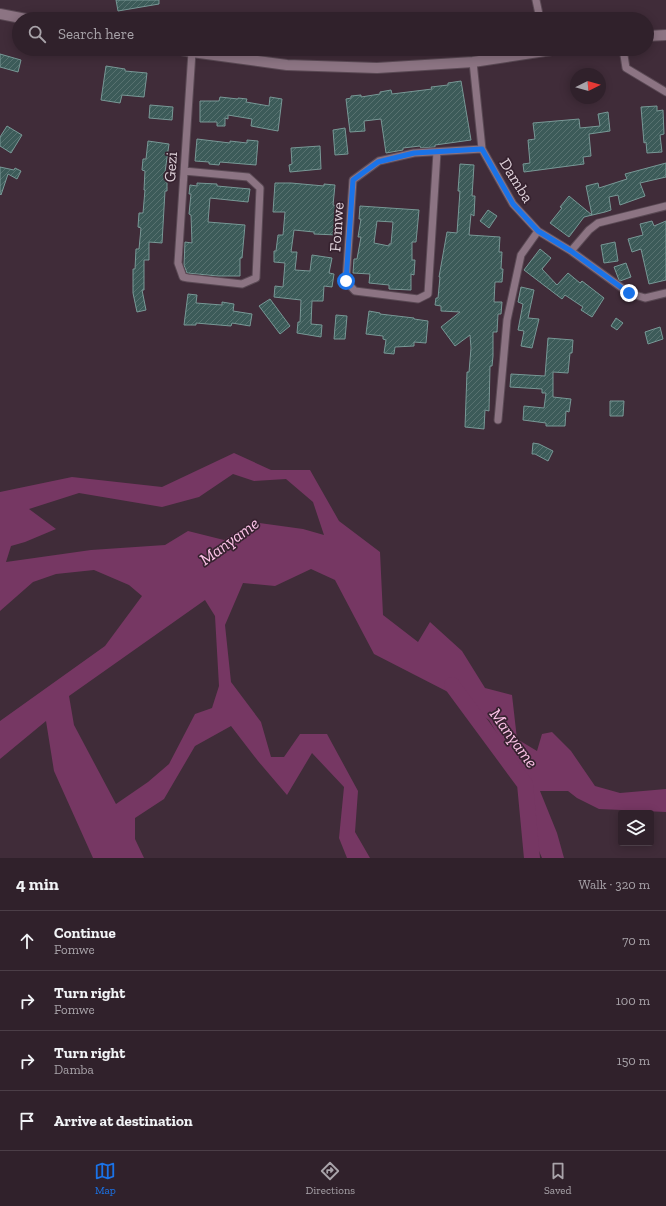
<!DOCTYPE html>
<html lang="en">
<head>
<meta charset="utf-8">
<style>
  :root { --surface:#30212b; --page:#382933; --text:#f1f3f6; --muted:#a8a3a9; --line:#4b3e47; --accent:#1a73e8 }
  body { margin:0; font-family:"Zilla Slab",serif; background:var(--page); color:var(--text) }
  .controls { position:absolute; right:12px; bottom:12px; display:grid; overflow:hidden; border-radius:4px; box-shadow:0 2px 10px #0003 }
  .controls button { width:36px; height:36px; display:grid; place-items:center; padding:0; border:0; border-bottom:1px solid var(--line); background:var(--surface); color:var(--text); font:20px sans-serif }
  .compass { position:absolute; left:570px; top:68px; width:36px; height:36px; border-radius:50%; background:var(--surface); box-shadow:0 2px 10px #0003; rotate:85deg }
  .stop { position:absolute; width:12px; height:12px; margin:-9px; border:3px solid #1a73e8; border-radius:50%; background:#fff }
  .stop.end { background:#1a73e8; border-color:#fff; box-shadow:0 1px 4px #0008 }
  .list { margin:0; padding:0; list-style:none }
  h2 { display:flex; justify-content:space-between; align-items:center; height:52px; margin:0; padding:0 16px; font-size:17px }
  h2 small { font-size:13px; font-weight:400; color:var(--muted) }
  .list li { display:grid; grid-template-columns:26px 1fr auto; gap:12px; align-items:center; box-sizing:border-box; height:60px; padding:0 16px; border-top:1px solid var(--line) }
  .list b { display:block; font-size:15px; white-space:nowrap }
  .list p { margin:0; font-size:13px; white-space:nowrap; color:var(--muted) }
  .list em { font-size:13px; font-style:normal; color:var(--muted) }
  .icon { flex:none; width:22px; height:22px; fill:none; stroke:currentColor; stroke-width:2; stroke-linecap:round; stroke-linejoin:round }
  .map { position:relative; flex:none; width:666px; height:858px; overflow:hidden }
  .search { position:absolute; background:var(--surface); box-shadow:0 2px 10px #0003; left:12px; right:12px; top:12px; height:44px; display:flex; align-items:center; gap:10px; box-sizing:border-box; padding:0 14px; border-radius:22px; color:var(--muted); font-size:15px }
  .sheet { height:292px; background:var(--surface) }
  nav { display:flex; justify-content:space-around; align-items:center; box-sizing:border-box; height:56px; border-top:1px solid var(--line); background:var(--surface); font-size:11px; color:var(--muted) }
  nav a { display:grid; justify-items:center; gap:2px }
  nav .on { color:var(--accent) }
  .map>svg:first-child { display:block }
  .water { fill:#763763; fill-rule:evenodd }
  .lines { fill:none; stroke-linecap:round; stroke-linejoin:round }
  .river { stroke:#763763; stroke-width:16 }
  .building { fill:url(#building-hatch); stroke:#789896; fill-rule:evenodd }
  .street-casing { stroke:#5a4954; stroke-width:9 }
  .secondary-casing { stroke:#5a4954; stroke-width:12 }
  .street { stroke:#8c7483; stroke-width:7 }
  .secondary { stroke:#8c7483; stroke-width:10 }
  .route { stroke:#1a73e8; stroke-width:5 }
  .labels { text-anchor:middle; stroke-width:3.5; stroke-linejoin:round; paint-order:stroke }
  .street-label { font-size:16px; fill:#dfd2da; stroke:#36222f }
  .water-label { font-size:17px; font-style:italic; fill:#fec4e9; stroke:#36222f }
</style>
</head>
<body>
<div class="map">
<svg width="666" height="858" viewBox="0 0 666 858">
  <defs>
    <pattern id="building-hatch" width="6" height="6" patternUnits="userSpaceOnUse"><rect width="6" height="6" fill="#3c5b59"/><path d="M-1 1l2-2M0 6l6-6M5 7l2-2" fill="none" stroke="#587270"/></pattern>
  </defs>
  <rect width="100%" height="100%" fill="#402c39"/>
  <!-- water -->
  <path class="water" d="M 234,453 L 271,470 L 310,470 L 339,521 L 380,552 L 383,615 L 418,642 L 430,622 L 462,651 L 485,688 L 512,695 L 517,739 L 537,751 L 542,734 L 552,732 L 571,751 L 595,786 L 620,793 L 666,789 L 666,812 L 599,809 L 577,798 L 568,791 L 540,791 L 557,833 L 564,858 L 542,858 L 524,816 L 528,786 L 489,720 L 450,693 L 374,654 L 335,580 L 311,569 L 275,586 L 243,583 L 225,625 L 231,682 L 261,722 L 271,757 L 284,757 L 300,734 L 327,734 L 358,791 L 355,832 L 370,858 L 347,858 L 339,838 L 344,787 L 312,753 L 287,795 L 258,761 L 231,726 L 195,746 L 164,799 L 135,818 L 135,839 L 144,858 L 93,858 L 54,771 L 46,721 L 0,759 L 0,721 L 105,646 L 142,596 L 129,585 L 94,570 L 56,574 L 33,582 L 0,611 L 0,492 L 72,477 L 162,487 ZM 233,474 L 254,481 L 286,479 L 313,502 L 324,535 L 303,529 L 252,522 L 224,540 L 188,531 L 165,545 L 91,550 L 6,562 L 11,546 L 25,542 L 56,529 L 29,509 L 79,493 L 162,507 L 199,497 ZM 205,600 L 215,616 L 219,686 L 212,708 L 195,714 L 169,764 L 148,782 L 116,804 L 74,725 L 69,696 Z"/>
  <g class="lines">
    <!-- river -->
    <path class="river" d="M 452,685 L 525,784 L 532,858"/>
  </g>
  <!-- building -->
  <path class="building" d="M 116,0 L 159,0 L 159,4 L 118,11 Z
    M 0,54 L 21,60 L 18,72 L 0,67 Z
    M 106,66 L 125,69 L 125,71 L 147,73 L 144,97 L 122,95 L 120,103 L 101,100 Z
    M 461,81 L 471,140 L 435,145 L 435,147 L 421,148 L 420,146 L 403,148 L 403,150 L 386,153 L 381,119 L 364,121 L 365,131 L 350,132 L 346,99 L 351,98 L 351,96 L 361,95 L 361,97 L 380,94 L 380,92 L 391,90 L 392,94 L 432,89 L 431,87 L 448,85 L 448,83 Z
    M 220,97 L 238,99 L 238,98 L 247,99 L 246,102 L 269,106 L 270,97 L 282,99 L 278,131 L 251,126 L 252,119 L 228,115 L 228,119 L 225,118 L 225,126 L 217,126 L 217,122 L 200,122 L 200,101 L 219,101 Z
    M 150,105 L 173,107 L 172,120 L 149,118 Z
    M 657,106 L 657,111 L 663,110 L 664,134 L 660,135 L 662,152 L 647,153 L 646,142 L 644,143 L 641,107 Z
    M 608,112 L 610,131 L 589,134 L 591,156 L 583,157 L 584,164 L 524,172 L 523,164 L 530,163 L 528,140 L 535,139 L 533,123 L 579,119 L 580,128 L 600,126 L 598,114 Z
    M 7,126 L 22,135 L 11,153 L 0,146 L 0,137 Z
    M 345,128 L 348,154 L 335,155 L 333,130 Z
    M 197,139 L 230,143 L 230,141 L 247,143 L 247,140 L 258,141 L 256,165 L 220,162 L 219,165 L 209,164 L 209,162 L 195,161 Z
    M 148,141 L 169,144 L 164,179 L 167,179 L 167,191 L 165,191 L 164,208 L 162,243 L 149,242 L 149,260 L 144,260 L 144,290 L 142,290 L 146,310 L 137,312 L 133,293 L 133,269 L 135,269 L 136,249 L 139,249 L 141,228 L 138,227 L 139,213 L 143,213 L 145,190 L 144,190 L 145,171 L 142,170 L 143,159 L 146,159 Z
    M 320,146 L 321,169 L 290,172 L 289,165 L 292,164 L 291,148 Z
    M 666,163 L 666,177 L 640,183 L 645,196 L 620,205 L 618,195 L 609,197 L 611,210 L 605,212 L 584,217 L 569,237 L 550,223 L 562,208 L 560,207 L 569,196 L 592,215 L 586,186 L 598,183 L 599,188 L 627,179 L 625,174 Z
    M 460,164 L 474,165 L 472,196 L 475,196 L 474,216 L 471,214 L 469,235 L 500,237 L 499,252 L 502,252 L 501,269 L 503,269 L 502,282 L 495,282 L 494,302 L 502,302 L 501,314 L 498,314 L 497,332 L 493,332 L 493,356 L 492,366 L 490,366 L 489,411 L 485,410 L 484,429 L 465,427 L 467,372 L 469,372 L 471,348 L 470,335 L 455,346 L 441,327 L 460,312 L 441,311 L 441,306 L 435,305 L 436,298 L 438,298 L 440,277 L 439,277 L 447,232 L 457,233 L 460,191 L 458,191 Z
    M 0,167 L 14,170 L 15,168 L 21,171 L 17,179 L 8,174 L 1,195 L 0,194 Z
    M 197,183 L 217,184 L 217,186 L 250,189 L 248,202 L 210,198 L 208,222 L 245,225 L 242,258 L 240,258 L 240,276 L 218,276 L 187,273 L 184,265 L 185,242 L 192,243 L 191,215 L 189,214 L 191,194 L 189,194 L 190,185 L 197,186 Z
    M 275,183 L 291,183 L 324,186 L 324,184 L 335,185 L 333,205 L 337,206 L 336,221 L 338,221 L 337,235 L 314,234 L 314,232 L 294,230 L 291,252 L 297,252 L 295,270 L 310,271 L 312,255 L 332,258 L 329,273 L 334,274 L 332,287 L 324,286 L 323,301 L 312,301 L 311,324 L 322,325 L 321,337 L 297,333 L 298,322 L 300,322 L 301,300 L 274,297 L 275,286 L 283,287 L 285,263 L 274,262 L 274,251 L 276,251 L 278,235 L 283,235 L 285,212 L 273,212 Z
    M 360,206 L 419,210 L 416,242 L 412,242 L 412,260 L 415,260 L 414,275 L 411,274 L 411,290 L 389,289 L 389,285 L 369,283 L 370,274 L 353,273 L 354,259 L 357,259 L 361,237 L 358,237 L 361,219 L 359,219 ZM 377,221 L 393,222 L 391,244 L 389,244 L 389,246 L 374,243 Z
    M 488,210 L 497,216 L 489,228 L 480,221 Z
    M 652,221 L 654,226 L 666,221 L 666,280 L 649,284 L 641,249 L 632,252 L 628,239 L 643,235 L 640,224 Z
    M 615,242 L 618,261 L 604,263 L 601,245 Z
    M 540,249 L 551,258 L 542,269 L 557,285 L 568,273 L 580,283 L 582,281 L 604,298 L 592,317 L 581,310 L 583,307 L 565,295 L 562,299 L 524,270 Z
    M 626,263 L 631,277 L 620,281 L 619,280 L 614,267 Z
    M 521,287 L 534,290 L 528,318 L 539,319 L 532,348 L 521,346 L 524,331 L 518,330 L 523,304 L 518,302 Z
    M 188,294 L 197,295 L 196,303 L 222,305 L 222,302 L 234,304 L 233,311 L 252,314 L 250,326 L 232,323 L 231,326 L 196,323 L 196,325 L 184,325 Z
    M 270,299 L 290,326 L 280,334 L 259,306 Z
    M 369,311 L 380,313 L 380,314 L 414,318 L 414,319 L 428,321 L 426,343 L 414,342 L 414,346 L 395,347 L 394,354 L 384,353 L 386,340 L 383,339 L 383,336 L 366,334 Z
    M 336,315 L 347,316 L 345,339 L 334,339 Z
    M 616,318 L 623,323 L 617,330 L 611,326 Z
    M 660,327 L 663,339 L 648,344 L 645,332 Z
    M 548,338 L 573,340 L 572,353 L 570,353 L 568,373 L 553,372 L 553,397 L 571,399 L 569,412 L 566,411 L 565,426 L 546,426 L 546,423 L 523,420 L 524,406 L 544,408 L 546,393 L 542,393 L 542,389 L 510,387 L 511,374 L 545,376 Z
    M 610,401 L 624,401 L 623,416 L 610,416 Z
    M 533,443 L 539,444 L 553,451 L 548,461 L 535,454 L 532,454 Z"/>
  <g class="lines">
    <!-- street casing -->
    <g class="street-casing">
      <path id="street" d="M 536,0 L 540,19
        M 623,49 L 626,68 L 666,92
        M 473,62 L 482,149 L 513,204 L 538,231 L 571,251 L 629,293 L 645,298 L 666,293
        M 437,152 L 428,294 L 418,299 L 355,291 L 346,281 L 353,180 L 379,161 L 414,153 L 482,149
        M 184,171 L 248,177 L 260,188 L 256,278 L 242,284 L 188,278 L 183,277 L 178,263 L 192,52
        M 571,251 L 589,230 L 598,223 L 666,206
        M 498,420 L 507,320 L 521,255 L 538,231"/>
    </g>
    <!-- secondary casing -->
    <g class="secondary-casing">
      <path id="secondary" d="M 0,14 L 26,19
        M 647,36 L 666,35
        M 176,49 L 192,52 L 287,65 L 377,68 L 473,62 L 558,49"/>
    </g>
    <!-- street -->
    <use href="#street" class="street"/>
    <!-- secondary -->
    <use href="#secondary" class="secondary"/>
  </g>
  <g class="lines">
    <!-- route -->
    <path class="route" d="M 346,281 L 353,180 L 378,162 L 414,153 L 482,149 L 513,204 L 538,231 L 571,251 L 629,293"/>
  </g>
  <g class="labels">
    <!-- street labels -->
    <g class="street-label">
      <text transform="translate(170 167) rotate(-86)" y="6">Gezi</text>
      <text transform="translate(517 180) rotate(58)" y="6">Damba</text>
      <text transform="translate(336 227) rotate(-86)" y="6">Fomwe</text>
    </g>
    <!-- water labels -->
    <g class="water-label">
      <text transform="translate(229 541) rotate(-36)" y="6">Manyame</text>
      <text transform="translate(514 738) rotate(54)" y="6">Manyame</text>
    </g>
  </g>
</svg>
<div class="controls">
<button><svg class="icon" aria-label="layers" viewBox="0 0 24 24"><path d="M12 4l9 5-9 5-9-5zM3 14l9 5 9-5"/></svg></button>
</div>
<svg class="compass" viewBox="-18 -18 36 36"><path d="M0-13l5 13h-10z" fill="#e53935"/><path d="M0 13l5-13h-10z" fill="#a8a3a9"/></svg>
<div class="stop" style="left:346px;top:281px"></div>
<div class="stop end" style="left:629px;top:293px"></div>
<div class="search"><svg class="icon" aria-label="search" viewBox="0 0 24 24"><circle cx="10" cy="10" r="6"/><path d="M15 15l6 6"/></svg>Search here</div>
</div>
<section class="sheet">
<h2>4 min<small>Walk · 320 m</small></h2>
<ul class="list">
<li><svg class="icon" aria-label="ahead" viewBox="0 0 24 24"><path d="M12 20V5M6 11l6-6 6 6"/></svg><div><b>Continue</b><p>Fomwe</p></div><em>70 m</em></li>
<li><svg class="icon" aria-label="right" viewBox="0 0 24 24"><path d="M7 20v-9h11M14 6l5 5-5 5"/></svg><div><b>Turn right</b><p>Fomwe</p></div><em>100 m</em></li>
<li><svg class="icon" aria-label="right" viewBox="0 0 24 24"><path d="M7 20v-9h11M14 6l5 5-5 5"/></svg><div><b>Turn right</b><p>Damba</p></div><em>150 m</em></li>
<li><svg class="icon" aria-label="arrive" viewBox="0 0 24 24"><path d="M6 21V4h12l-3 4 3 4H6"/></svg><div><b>Arrive at destination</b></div></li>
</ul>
</section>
<nav>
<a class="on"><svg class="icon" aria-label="map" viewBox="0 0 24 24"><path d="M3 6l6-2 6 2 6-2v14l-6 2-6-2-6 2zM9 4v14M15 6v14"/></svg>Map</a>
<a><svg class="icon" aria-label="directions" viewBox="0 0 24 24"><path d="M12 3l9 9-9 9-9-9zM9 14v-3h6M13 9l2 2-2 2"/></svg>Directions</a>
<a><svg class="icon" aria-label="saved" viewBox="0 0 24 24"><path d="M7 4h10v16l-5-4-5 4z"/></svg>Saved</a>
</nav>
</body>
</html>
